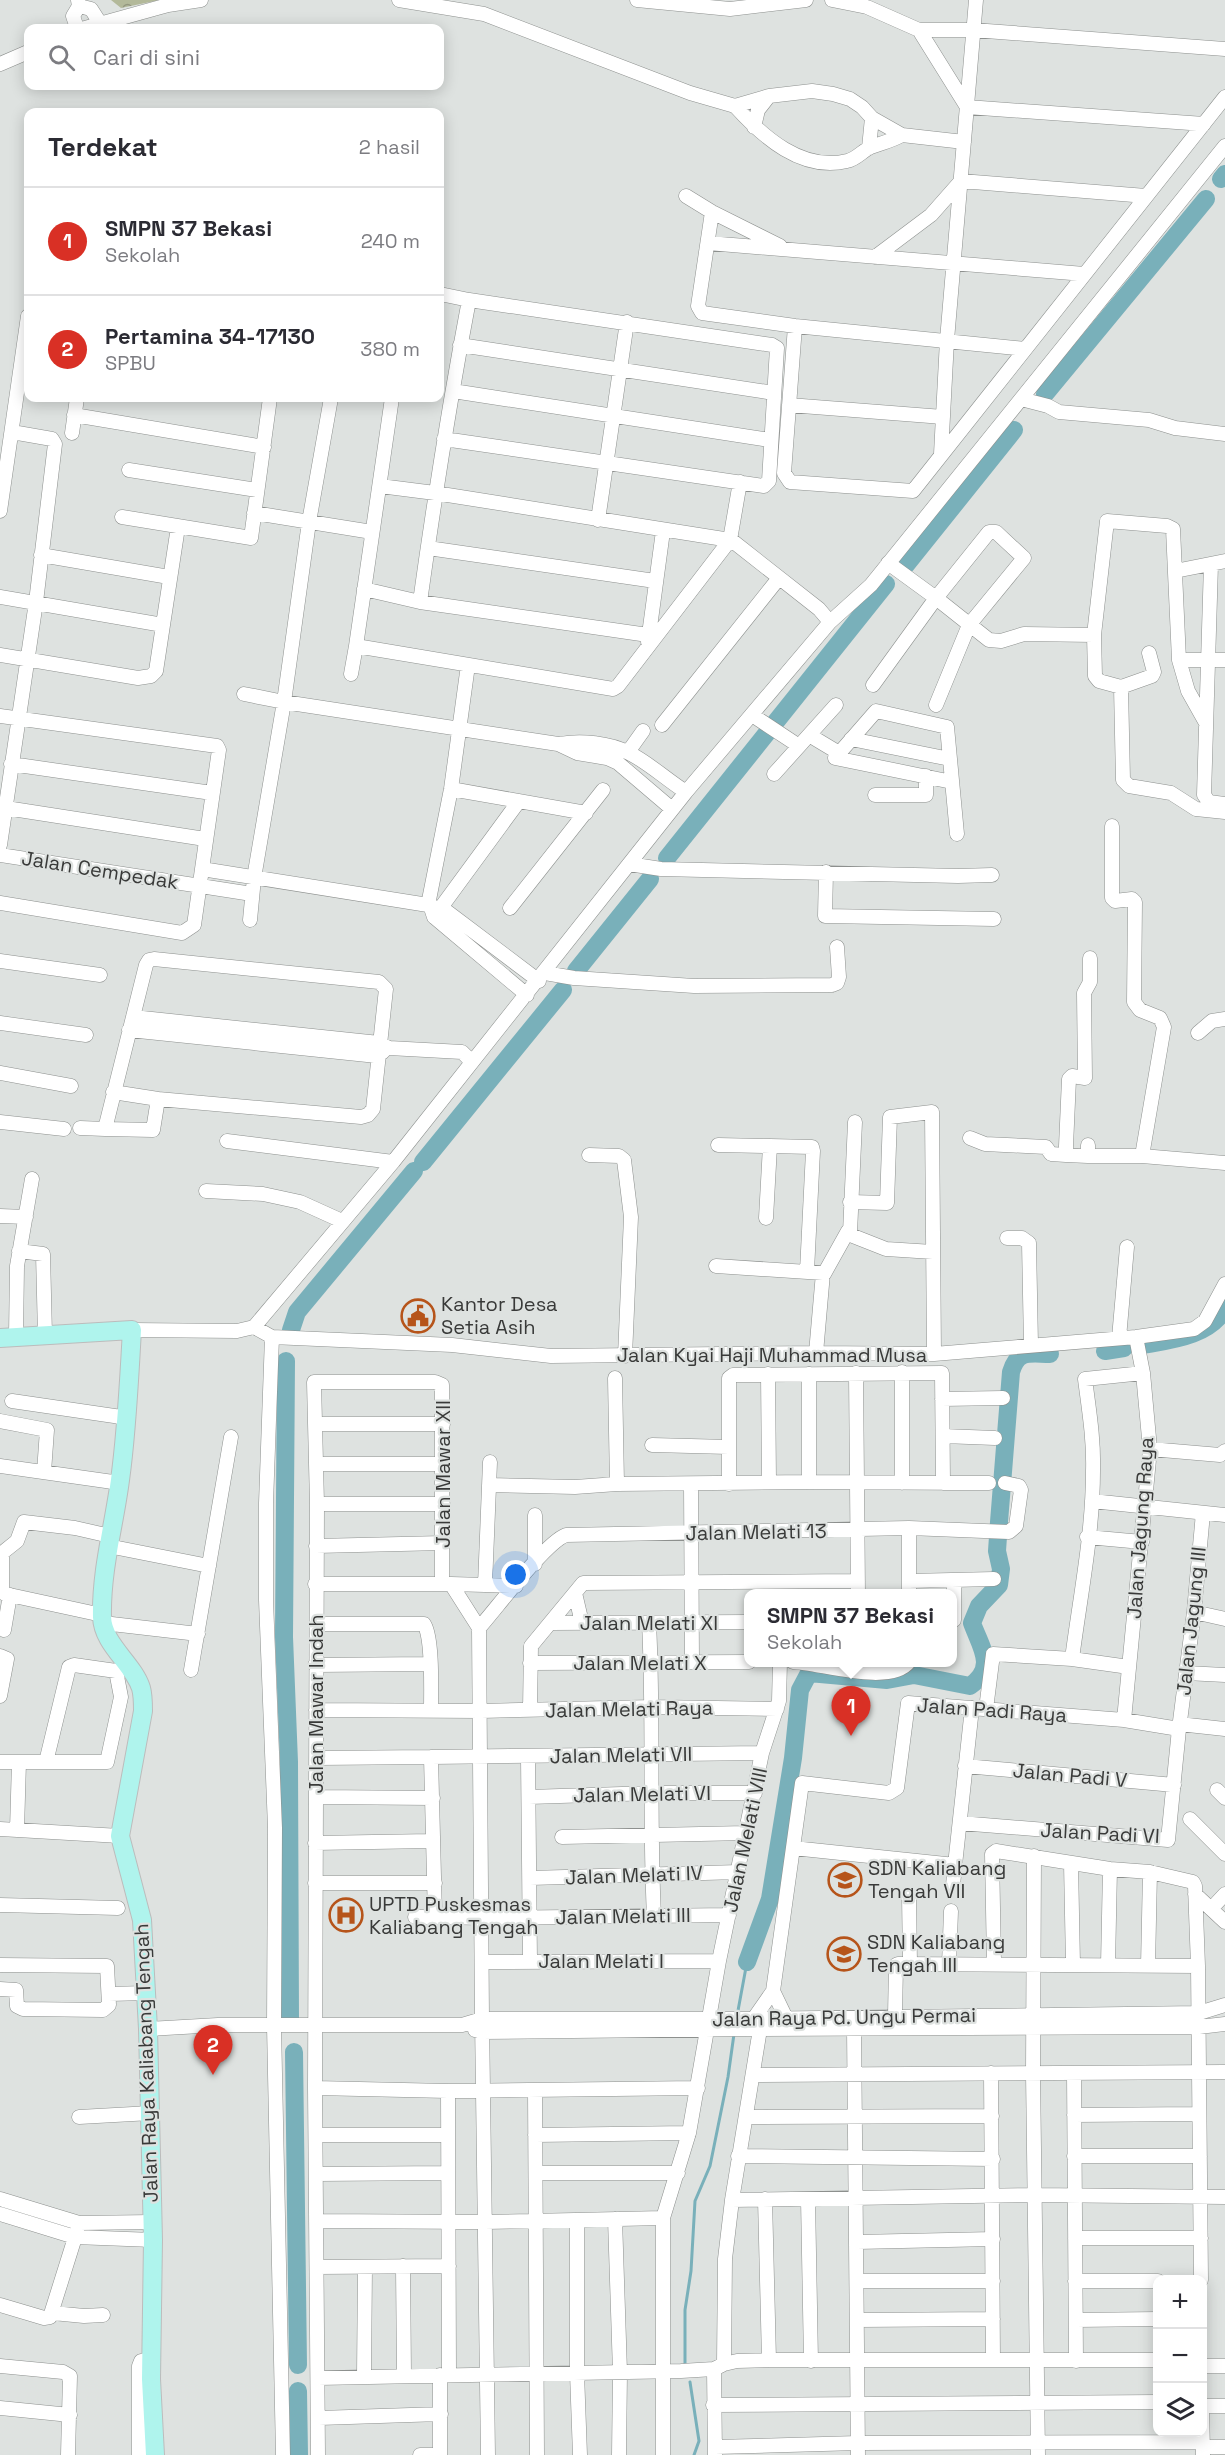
<!DOCTYPE html>
<html lang="id">
<head>
<meta charset="utf-8">
<style>
  :root { --surface:#fff; --page:#f2f2f3; --text:#2b2b33; --muted:#7c7c81; --line:#e1e1e2; --accent:#d93025 }
  body { margin:0; font-family:"Space Grotesk",sans-serif; background:var(--page); color:var(--text) }
  .controls { position:absolute; right:18px; bottom:18px; display:grid; overflow:hidden; border-radius:12px; box-shadow:0 3px 15px #0003 }
  .controls button { width:54px; height:54px; display:grid; place-items:center; padding:0; border:0; border-bottom:2px solid var(--line); background:var(--surface); color:var(--text); font:30px sans-serif }
  .you { position:absolute; left:516px; top:1575px; width:21px; height:21px; margin:-15px; border:4px solid #fff; border-radius:50%; background:#1a73e8; box-shadow:0 0 0 9px #1a73e833 }
  .badge { display:grid; place-items:center; width:39px; height:39px; border-radius:50%; background:var(--accent); color:#fff; font-size:20px; font-weight:700 }
  .pin { position:absolute; translate:-50% -50px; filter:drop-shadow(0 2px 3px #0008) }
  .pin::after { content:''; position:absolute; top:32px; width:21px; height:18px; background:inherit; clip-path:polygon(0 0,100% 0,50% 100%) }
  .popup { position:absolute; left:744px; top:1589px; width:213px; height:78px; box-sizing:border-box; display:grid; place-content:center; border-radius:12px; background:var(--surface); filter:drop-shadow(0 2px 4px #0005); font-size:20px; white-space:nowrap; color:var(--muted) }
  .popup b { font-size:22px; color:var(--text) }
  .popup::after { content:''; position:absolute; left:50%; top:100%; margin-left:-12px; border:12px solid transparent; border-top-color:var(--surface) }
  .list { margin:0; padding:0; list-style:none }
  h2 { display:flex; justify-content:space-between; align-items:center; height:78px; margin:0; padding:0 24px; font-size:26px }
  h2 small { font-size:20px; font-weight:400; color:var(--muted) }
  .list li { display:grid; grid-template-columns:39px 1fr auto; gap:18px; align-items:center; box-sizing:border-box; height:108px; padding:0 24px; border-top:2px solid var(--line) }
  .list b { display:block; font-size:22px; white-space:nowrap }
  .list p { margin:0; font-size:20px; white-space:nowrap; color:var(--muted) }
  .list em { font-size:20px; font-style:normal; color:var(--muted) }
  .icon { flex:none; width:33px; height:33px; fill:none; stroke:currentColor; stroke-width:2; stroke-linecap:round; stroke-linejoin:round }
  .map { position:relative; flex:none; width:1225px; height:2455px; overflow:hidden }
  .search { position:absolute; background:var(--surface); box-shadow:0 3px 15px #0003; left:24px; top:24px; width:420px; height:66px; display:flex; align-items:center; gap:15px; box-sizing:border-box; padding:0 21px; border-radius:12px; color:var(--muted); font-size:22px }
  .panel { position:absolute; background:var(--surface); box-shadow:0 3px 15px #0003; left:24px; top:108px; width:420px; height:294px; border-radius:12px }
  .map>svg:first-child { display:block }
  .park { fill:url(#park-crowns) }
  .lines { fill:none; stroke-linecap:round; stroke-linejoin:round }
  .stream { stroke:#79b0ba; stroke-width:3 }
  .river { stroke:#79b0ba; stroke-width:18 }
  .minor-casing { stroke:#8d908e; stroke-width:15 }
  .major-casing { stroke:#bcbcbc; stroke-width:20 }
  .minor { stroke:#fff; stroke-width:14 }
  .major { stroke:#aff4ed; stroke-width:18 }
  .labels { text-anchor:middle; stroke-width:4.5; stroke-linejoin:round; paint-order:stroke }
  .street-label { font-size:20px; fill:#393a39; stroke:#dee2e0 }
  .poi-label { font-size:20px; fill:#393a39; stroke:#dee2e0; text-anchor:start }
</style>
</head>
<body>
<div class="map">
<svg width="1225" height="2455" viewBox="0 0 1225 2455">
  <defs>
    <pattern id="park-crowns" width="20" height="18" patternUnits="userSpaceOnUse" patternTransform="scale(1.5)"><rect width="20" height="18" fill="#b3b99a"/><path d="M2 6a3 3 0 1 1 6 0M12 15a3 3 0 1 1 6 0" fill="none" stroke="#93977f"/></pattern>
  </defs>
  <rect width="100%" height="100%" fill="#dee2e0"/>
  <!-- park -->
  <path class="park" d="M 111,0 L 160,0 L 121,8 Z"/>
  <g class="lines">
    <!-- stream -->
    <path class="stream" d="M 737,2016 L 747,1962
      M 685,2364 L 685,2310 L 691,2271 L 695,2201 L 710,2166 L 728,2077 L 734,2034
      M 690,2382 L 699,2441 L 694,2455"/>
    <!-- river -->
    <path class="river" d="M 1221,179 L 1225,174
      M 1045,394 L 1206,199
      M 906,565 L 1014,430
      M 667,858 L 886,584
      M 576,971 L 650,879
      M 423,1162 L 563,990
      M 291,1330 L 297,1312 L 414,1171
      M 1143,1345 C 1171,1340 1210,1336 1225,1308
      M 1105,1351 L 1124,1348
      M 286,1361 L 284,1637 L 289,1762 L 290,2021
      M 747,1962 L 770,1899 L 793,1758 L 800,1690 L 809,1673 L 887,1680 L 914,1675 L 970,1686 C 997,1667 981,1648 972,1623 L 979,1606 L 999,1585 L 1001,1569 L 997,1551 L 999,1522 L 1011,1372 C 1018,1349 1030,1354 1050,1354
      M 294,2052 L 298,2365
      M 298,2391 L 299,2455"/>
    <!-- minor casing -->
    <g class="minor-casing">
      <path id="minor" d="M 399,0 L 484,14 L 690,93 L 735,106 L 769,96 L 812,91 L 833,94 L 850,99 L 862,107 L 872,118 L 902,135 C 891,141 882,143 871,147 C 863,150 857,159 847,161 C 802,172 763,137 735,106
        M 637,0 L 730,9 L 806,0
        M 832,0 L 867,7 L 919,30 L 967,107 L 1204,124
        M 79,6 L 91,9 L 100,23
        M 77,28 L 73,16 L 79,6 L 78,0
        M 85,28 L 168,5 L 201,0
        M 919,30 L 973,30 L 1225,49
        M 0,64 L 28,52
        M 754,127 L 758,110 L 769,96
        M 902,135 L 964,142
        M 869,148 L 872,118
        M 686,196 L 712,212 L 780,246
        M 712,212 L 698,306 L 702,313 L 795,326 L 1025,349
        M 708,243 L 1084,274
        M 875,257 L 931,215 L 961,181 L 1146,196
        M 440,294 L 469,300
        M 795,326 L 784,473 L 790,482 L 913,491 L 1225,97
        M 460,345 L 774,393
        M 453,391 L 770,440
        M 392,398 L 356,646 L 613,689 L 618,686 L 730,540 L 740,482
        M 1021,399 L 1048,406 L 1059,412 L 1149,420 L 1175,428 L 1225,434
        M 789,405 L 943,417
        M 74,415 L 264,447
        M 72,433 L 77,398
        M 941,454 L 947,340 L 976,0
        M 129,470 L 257,490
        M 380,486 L 435,493 L 730,540
        M 0,511 L 28,316
        M 254,513 L 372,532
        M 122,517 L 251,538 L 270,398
        M 598,520 L 627,322
        M 730,539 L 819,609 L 830,622
        M 428,548 L 655,581
        M 41,555 L 169,577
        M 888,563 L 936,598 L 989,640 L 1001,641 L 1024,634 L 1094,635
        M 1211,564 L 1204,795 L 1209,802 L 1225,804
        M 1175,571 L 1225,561
        M 364,589 L 420,602 L 648,635
        M 0,597 L 163,625 L 178,527
        M 420,602 C 434,501 450,400 469,300 L 772,345 L 777,348 L 769,481 L 764,486 L 444,439
        M 648,642 L 663,531
        M 0,655 L 138,678 L 151,676 L 156,671 L 163,625
        M 1179,660 L 1188,691 L 1206,723
        M 1225,660 L 1179,660 L 1173,529 L 1167,526 L 1107,521 L 1094,635 L 1095,676 L 1099,681 L 1121,687 L 1123,780 L 1129,786 L 1171,793 L 1196,809 L 1225,812
        M 351,674 L 356,646
        M 873,685 L 936,598 L 989,532 L 996,532 L 1024,558 L 969,625 L 936,705
        M 1121,687 L 1152,676 L 1154,672 L 1149,653
        M 244,694 L 284,702 L 558,744 L 577,753 L 607,758 L 618,763 L 672,809
        M 752,715 L 799,746
        M 0,716 L 217,746 L 219,750 L 194,925 L 182,933 L 0,903
        M 662,725 L 779,578
        M 809,735 L 839,753
        M 851,739 L 950,759
        M 560,744 C 581,740 610,743 629,753 C 649,763 667,780 686,792
        M 628,752 L 643,731
        M 11,764 L 212,793
        M 774,774 L 836,705
        M 952,782 L 835,758 L 876,711 L 947,727 L 957,834
        M 451,789 L 586,813
        M 875,795 L 926,795 L 926,776
        M 6,808 L 205,839
        M 1112,826 L 1112,898 L 1115,901 L 1132,899 L 1135,902 L 1134,1002 L 1140,1010 L 1160,1018 L 1164,1027 L 1142,1156
        M 0,845 L 36,602 L 55,444 L 52,439 L 12,432
        M 0,855 L 252,894
        M 629,864 L 661,869 L 958,876 L 992,875
        M 202,869 L 428,905 L 431,908 L 434,917 L 527,995
        M 826,872 L 825,916 L 994,919
        M 428,905 L 451,789 L 468,665
        M 433,908 L 441,907 L 539,981
        M 510,908 L 603,790
        M 434,917 L 519,801
        M 250,920 L 254,878 L 284,702 L 309,522 L 331,398
        M 0,961 L 100,975
        M 545,973 L 574,978 L 694,986 L 832,985 L 837,983 L 839,977 L 837,947
        M 133,1017 L 379,1043 L 389,1048 L 462,1052 L 472,1062
        M 0,1023 L 86,1035
        M 129,1030 L 377,1056 L 383,1052
        M 1198,1033 L 1212,1021 L 1225,1019
        M 0,1073 L 71,1086
        M 113,1092 L 158,1099 L 361,1117 L 368,1115 L 373,1109 L 386,989 L 379,982 L 154,959 L 149,960 L 146,965 L 105,1129 L 153,1130 L 158,1099
        M 0,1122 L 64,1129
        M 855,1122 L 850,1233 L 853,1236 L 886,1249 L 933,1252
        M 80,1128 L 105,1129
        M 970,1138 L 985,1144 L 1046,1147 L 1051,1154 L 1066,1155
        M 227,1141 L 393,1162
        M 718,1145 L 770,1146
        M 1088,1145 L 1088,1156 L 1142,1156 L 1225,1163
        M 589,1155 L 619,1156 L 624,1160 L 631,1217 L 625,1356
        M 1088,1156 L 1066,1155 L 1066,1146 L 1069,1079 L 1072,1076 L 1085,1078 L 1084,993 L 1090,982 L 1090,958
        M 206,1191 L 263,1194 L 300,1202 L 342,1221
        M 850,1202 L 887,1203 L 890,1117 L 932,1112 L 934,1354
        M 0,1216 L 26,1217
        M 766,1218 L 770,1146 L 812,1147 L 813,1151 L 807,1271
        M 1007,1238 L 1022,1238 L 1029,1243 L 1031,1345
        M 19,1251 L 43,1254 L 45,1335
        M 716,1266 L 823,1273 L 816,1353
        M 824,1274 L 848,1231
        M 254,1327 L 272,1337 L 452,1345 L 551,1356 L 816,1353 L 934,1354 L 1136,1337 L 1194,1329 L 1205,1321 L 1225,1284
        M 132,1330 L 237,1331 L 254,1327 L 393,1162 L 686,792 L 830,622 L 871,585 L 1225,146
        M 16,1336 L 17,1266 L 32,1179
        M 272,1337 L 266,1503 L 266,1600 L 275,1828 L 274,2026 L 283,2455
        M 1119,1338 L 1127,1247
        M 902,1372 L 902,1483
        M 856,1373 L 858,1594
        M 768,1374 L 769,1482
        M 809,1374 L 809,1482
        M 615,1378 L 617,1484 L 809,1482 L 989,1483
        M 942,1399 L 1003,1398
        M 12,1401 L 128,1418
        M 0,1421 L 47,1430 L 44,1472
        M 316,1424 L 443,1424
        M 943,1436 L 995,1438
        M 652,1445 L 729,1447
        M 1150,1449 L 1220,1455 L 1225,1451
        M 317,1464 L 443,1464
        M 0,1466 L 120,1483
        M 691,1484 L 692,1662
        M 729,1484 L 729,1378 L 733,1375 L 942,1373 L 943,1483
        M 489,1485 L 575,1487 L 617,1484
        M 1092,1501 L 1225,1515
        M 317,1504 L 443,1504
        M 909,1528 L 909,1594
        M 1087,1537 L 1142,1542
        M 108,1546 L 209,1566
        M 316,1546 L 443,1543
        M 0,1553 L 2,1553 L 17,1541 L 24,1522 L 75,1528 L 110,1536
        M 2,1553 L 2,1589 L 5,1594 L 102,1615
        M 535,1564 L 535,1515
        M 954,1580 L 954,1620
        M 909,1581 L 994,1579
        M 315,1584 L 451,1584 L 479,1628
        M 451,1584 L 516,1586
        M 485,1585 L 490,1462
        M 575,1593 L 582,1623
        M 1194,1612 L 1225,1619
        M 103,1623 L 198,1634
        M 550,1623 L 749,1622
        M 649,1623 C 654,1720 649,1818 654,1916
        M 316,1624 L 424,1624 C 433,1638 431,1691 431,1710
        M 479,1628 L 482,2019 L 488,2455
        M 479,1628 C 497,1608 545,1543 566,1535 L 909,1528 L 1009,1532 L 1016,1526 L 1021,1490 L 1019,1486 L 1005,1483
        M 4,1630 L 10,1595
        M 0,1656 L 7,1659 L 0,1696
        M 1072,1659 L 1129,1667
        M 793,1662 C 821,1663 890,1686 909,1662
        M 530,1663 L 749,1662
        M 315,1665 L 430,1664
        M 191,1670 L 231,1437
        M 1186,1673 L 1225,1675
        M 986,1709 L 993,1654 L 1072,1659 C 1080,1597 1093,1534 1093,1471 C 1094,1440 1089,1410 1085,1379 L 1143,1373
        M 316,1710 L 481,1711 L 653,1707 L 777,1709
        M 530,1710 L 531,1646 L 583,1583 L 858,1581
        M 1124,1720 L 1150,1449 L 1143,1373 L 1136,1337
        M 1179,1724 L 1225,1729
        M 528,1757 L 530,1962
        M 317,1758 L 431,1757
        M 0,1762 L 107,1762 L 121,1697 L 116,1671 L 74,1665 L 69,1667 L 46,1762
        M 965,1766 L 1174,1785
        M 1217,1790 L 1225,1798
        M 316,1797 L 433,1798
        M 529,1797 L 653,1793 L 755,1793
        M 1190,1819 L 1225,1854
        M 960,1823 L 1168,1840 L 1179,1729 L 1194,1612 L 1203,1513
        M 0,1829 L 120,1836
        M 17,1830 L 19,1762
        M 562,1837 L 746,1833
        M 315,1843 L 431,1841
        M 793,1848 L 955,1865 L 972,1708
        M 1034,1856 L 1033,2073 L 1038,2455
        M 1071,1863 L 1073,1965
        M 530,1878 L 739,1872
        M 315,1883 L 435,1883
        M 953,1885 L 955,1865
        M 1195,1894 L 1225,1922
        M 909,1895 L 910,1964
        M 0,1905 L 118,1908
        M 1211,1909 L 1225,1894
        M 729,1915 L 488,1918 L 435,1917 L 431,1757 L 762,1753
        M 415,1917 L 435,1917
        M 482,1962 L 719,1961
        M 994,1963 L 992,1854 L 996,1851 L 1110,1869 L 1150,1872 L 1193,1882 L 1195,1886 L 1198,1966 L 1201,2280
        M 0,1965 L 107,1966 L 109,2005 L 103,2010 L 23,2009 L 17,2006 L 16,1990 L 0,1989
        M 949,1965 L 951,1911
        M 1108,1965 L 1110,1869
        M 1148,1966 L 1150,1872
        M 773,1991 L 786,2018
        M 109,1994 L 146,1993
        M 895,2016 L 896,1965 L 898,1964 L 1198,1966
        M 750,2024 L 773,1991 L 802,1783 L 889,1793 L 897,1788 L 908,1703 L 1124,1720 L 1179,1729
        M 854,2028 L 858,2455
        M 148,2029 L 218,2025 L 462,2025 L 482,2019 L 752,2019 L 1199,2013 L 1225,2005
        M 475,2030 L 482,2032 L 747,2029 L 1199,2027 L 1225,2024
        M 991,2073 L 993,2360
        M 1074,2073 L 1076,2361
        M 753,2075 L 1225,2072
        M 315,2088 L 448,2091 L 698,2088
        M 535,2090 L 537,2455
        M 448,2091 L 449,2375
        M 1074,2115 L 1199,2114
        M 79,2117 L 151,2113
        M 747,2117 L 992,2116
        M 316,2135 L 448,2135
        M 535,2135 L 689,2133
        M 738,2156 L 993,2159
        M 1074,2156 L 1200,2156
        M 536,2173 L 678,2173
        M 316,2174 L 448,2173
        M 0,2199 L 79,2223 L 152,2222
        M 765,2199 L 769,2360
        M 808,2199 L 811,2361
        M 732,2200 L 1035,2195 L 1225,2197
        M 0,2214 L 75,2237 L 153,2240
        M 615,2219 L 620,2372 L 619,2455
        M 577,2220 L 577,2373 L 580,2455
        M 316,2221 L 485,2222 L 663,2218
        M 1075,2238 L 1201,2238
        M 857,2242 L 993,2239
        M 403,2266 L 404,2375
        M 317,2267 L 449,2266
        M 858,2281 L 993,2281
        M 1075,2281 L 1158,2281
        M 0,2305 L 44,2318 L 50,2317 L 77,2231
        M 53,2313 L 84,2316 L 103,2315
        M 858,2320 L 993,2319
        M 1076,2320 L 1158,2319
        M 724,2364 L 737,2361 L 769,2360 L 1158,2360
        M 0,2366 L 63,2372 L 70,2376 L 68,2455
        M 1202,2366 L 1225,2366
        M 714,2369 L 715,2455
        M 440,2375 L 440,2455
        M 364,2376 L 365,2267
        M 318,2378 L 681,2371 L 714,2369 L 724,2364 L 725,2259 L 732,2200 L 761,2023
        M 713,2405 L 1158,2402
        M 1202,2405 L 1203,2455
        M 1203,2406 L 1225,2406
        M 0,2408 L 70,2415
        M 319,2418 L 441,2414
        M 715,2447 L 858,2443 L 1203,2442
        M 1203,2447 L 1225,2447
        M 139,2455 L 139,2366 L 141,2361 L 151,2359
        M 318,2455 L 315,2088 L 317,1504 L 314,1382 L 435,1382 L 442,1385 L 442,1584
        M 420,2455 L 440,2455
        M 663,2455 L 663,2218 L 689,2133 L 719,1961 L 762,1753 L 779,1701 L 780,1662"/>
    </g>
    <!-- major casing -->
    <g class="major-casing">
      <path id="major" d="M 0,1338 L 132,1330 C 129,1380 127,1430 120,1480 C 114,1526 101,1570 102,1617 C 103,1645 133,1663 141,1688 C 143,1695 143,1704 143,1711 L 120,1836 L 142,1920 L 148,2029 L 153,2240 L 151,2379 L 155,2455"/>
    </g>
    <!-- minor -->
    <use href="#minor" class="minor"/>
    <!-- major -->
    <use href="#major" class="major"/>
  </g>
  <!-- icons -->
  <defs>
    <g id="civic-ring" transform="scale(1.725)"><circle r="9.5" fill="#dee2e0" stroke="#b6541a" stroke-width="1.5"/><path d="M-.6-6.5H3V-4.5H.6V-3L4-1V1h2V6H-6V1h2V-1L-.6-3ZM-1.2 2.5V6h2.4V2.5Z" fill="#b6541a"/></g>
    <g id="school-ring" transform="scale(1.725)"><circle r="9.5" fill="#dee2e0" stroke="#b6541a" stroke-width="1.5"/><path d="M0-5L7-2L0 1L-7-2ZM-4 1L0 2.5L4 1V4Q0 6-4 4Z" fill="#b6541a"/></g>
    <g id="hospital-ring" transform="scale(1.725)"><circle r="9.5" fill="#dee2e0" stroke="#b6541a" stroke-width="1.5"/><path d="M-5-5h3v3.5h4V-5h3V5h-3V1.5h-4V5h-3Z" fill="#b6541a"/></g>
  </defs>
  <g fill-rule="evenodd">
    <use href="#civic-ring" x="418" y="1316"/>
    <use href="#school-ring" x="845" y="1880"/>
    <use href="#hospital-ring" x="346" y="1915"/>
    <use href="#school-ring" x="844" y="1954"/>
  </g>
  <g class="labels">
    <!-- street labels -->
    <g class="street-label">
      <text transform="translate(100 870) rotate(9)" y="7">Jalan Cempedak</text>
      <text x="772" y="1362">Jalan Kyai Haji Muhammad Musa</text>
      <text transform="translate(443 1474) rotate(-90)" y="7">Jalan Mawar XII</text>
      <text transform="translate(1140 1528) rotate(-86)" y="7">Jalan Jagung Raya</text>
      <text transform="translate(756 1532) rotate(-1)" y="7">Jalan Melati 13</text>
      <text transform="translate(1191 1621) rotate(-84)" y="7">Jalan Jagung III</text>
      <text x="649" y="1630">Jalan Melati XI</text>
      <text x="640" y="1670">Jalan Melati X</text>
      <text transform="translate(316 1704) rotate(-90)" y="7">Jalan Mawar Indah</text>
      <text transform="translate(629 1709) rotate(-1)" y="7">Jalan Melati Raya</text>
      <text transform="translate(992 1710) rotate(4)" y="7">Jalan Padi Raya</text>
      <text transform="translate(621 1755) rotate(-1)" y="7">Jalan Melati VII</text>
      <text transform="translate(1070 1775) rotate(5)" y="7">Jalan Padi V</text>
      <text transform="translate(642 1794) rotate(-1)" y="7">Jalan Melati VI</text>
      <text transform="translate(1100 1833) rotate(3)" y="7">Jalan Padi VI</text>
      <text transform="translate(745 1840) rotate(-78)" y="7">Jalan Melati VIII</text>
      <text transform="translate(634 1875) rotate(-2)" y="7">Jalan Melati IV</text>
      <text transform="translate(623 1916) rotate(-1)" y="7">Jalan Melati III</text>
      <text x="601" y="1968">Jalan Melati I</text>
      <text transform="translate(844 2017) rotate(-1)" y="7">Jalan Raya Pd. Ungu Permai</text>
      <text transform="translate(146 2063) rotate(-92)" y="7">Jalan Raya Kaliabang Tengah</text>
    </g>
    <!-- poi labels -->
    <g class="poi-label">
      <text x="441" y="1311">Kantor Desa<tspan x="441" dy="23">Setia Asih</tspan></text>
      <text x="868" y="1875">SDN Kaliabang<tspan x="868" dy="23">Tengah VII</tspan></text>
      <text x="369" y="1911">UPTD Puskesmas<tspan x="369" dy="23">Kaliabang Tengah</tspan></text>
      <text x="867" y="1949">SDN Kaliabang<tspan x="867" dy="23">Tengah III</tspan></text>
    </g>
  </g>
</svg>
<div class="controls">
<button>+</button>
<button>−</button>
<button><svg class="icon" aria-label="layers" viewBox="0 0 24 24"><path d="M12 4l9 5-9 5-9-5zM3 14l9 5 9-5"/></svg></button>
</div>
<div class="you"></div>
<div class="pin badge" style="left:851px;top:1736px">1</div>
<div class="popup"><b>SMPN 37 Bekasi</b>Sekolah</div>
<div class="pin badge" style="left:213px;top:2075px">2</div>
<div class="search"><svg class="icon" aria-label="search" viewBox="0 0 24 24"><circle cx="10" cy="10" r="6"/><path d="M15 15l6 6"/></svg>Cari di sini</div>
<section class="panel">
<h2>Terdekat<small>2 hasil</small></h2>
<ul class="list">
<li><span class="badge">1</span><div><b>SMPN 37 Bekasi</b><p>Sekolah</p></div><em>240 m</em></li>
<li><span class="badge">2</span><div><b>Pertamina 34-17130</b><p>SPBU</p></div><em>380 m</em></li>
</ul>
</section>
</div>
</body>
</html>
